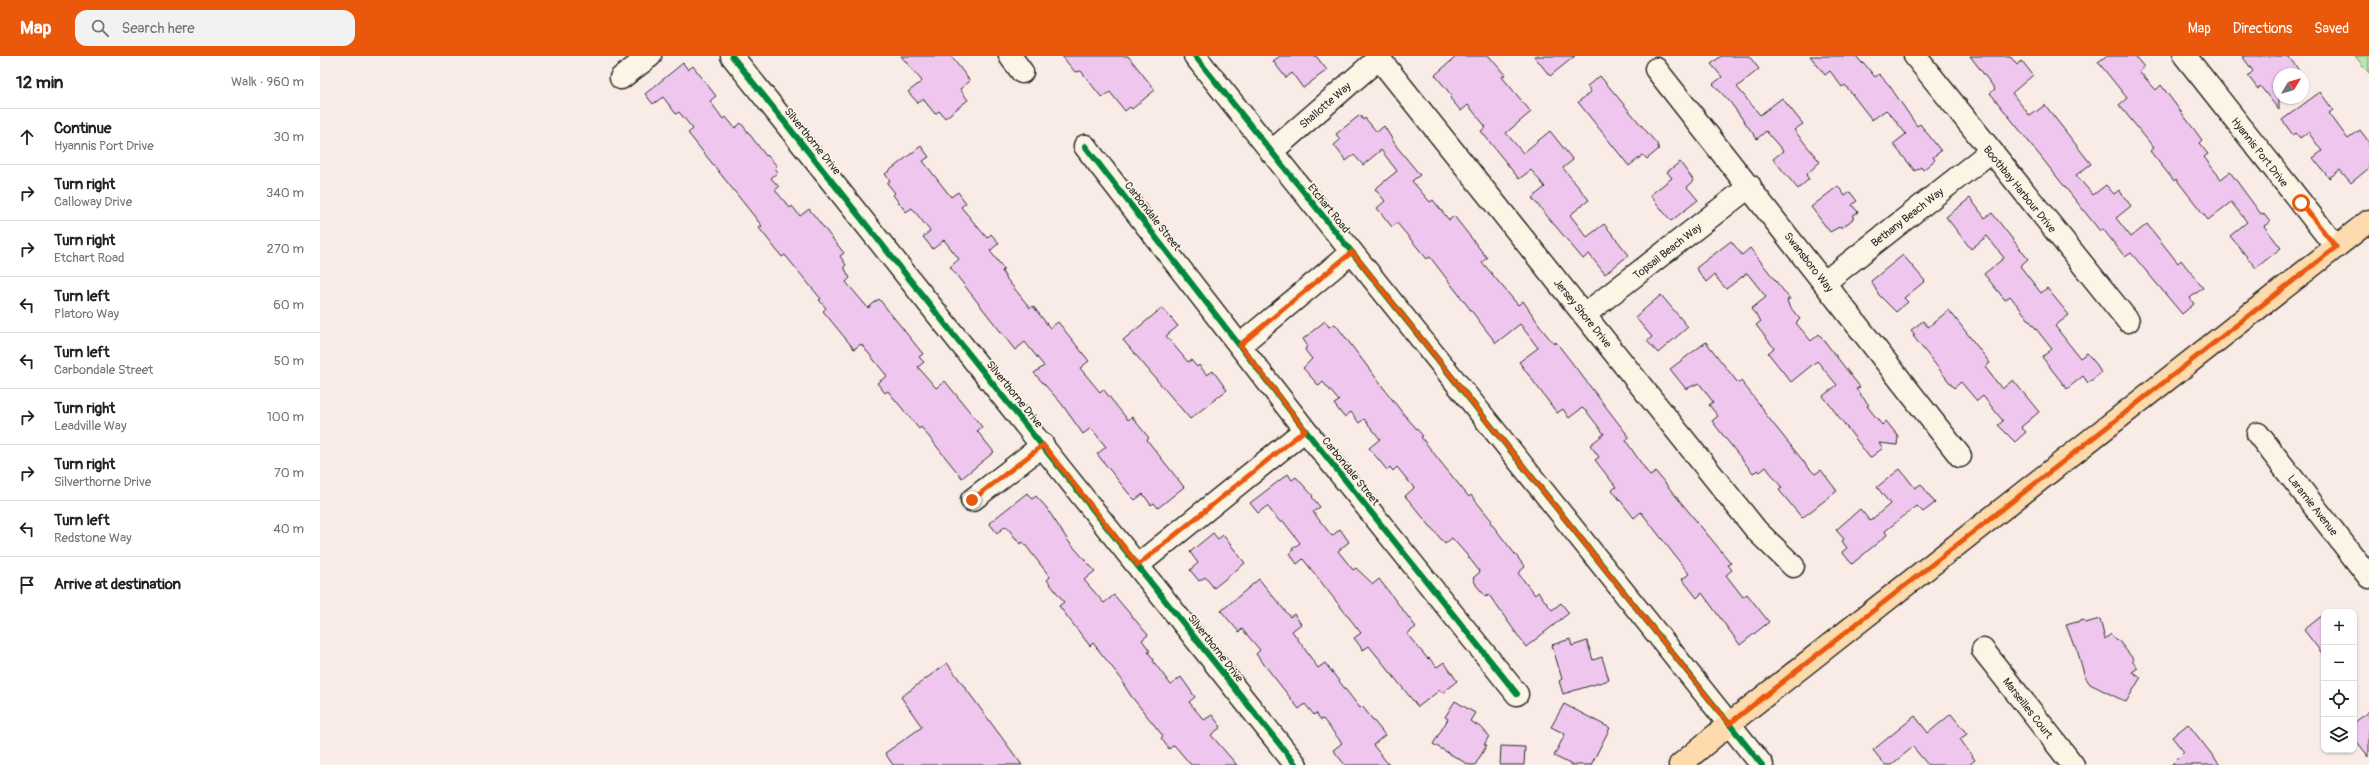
<!DOCTYPE html>
<html lang="en">
<head>
<meta charset="utf-8">
<style>
  :root { --surface:#fff; --page:#f2f2f2; --text:#202124; --muted:#757577; --line:#e0e0e0; --accent:#ea580c }
  body { margin:0; font-family:Pangolin,sans-serif; background:var(--page); color:var(--text) }
  .controls { position:absolute; right:12px; bottom:12px; display:grid; overflow:hidden; border-radius:8px; box-shadow:0 1px 3px #0004 }
  .controls button { width:36px; height:36px; display:grid; place-items:center; padding:0; border:0; border-bottom:1px solid var(--line); background:var(--surface); color:var(--text); font:20px sans-serif }
  .compass { position:absolute; left:1953px; top:12px; width:36px; height:36px; border-radius:50%; background:var(--surface); box-shadow:0 1px 3px #0004; rotate:52deg }
  .stop { position:absolute; width:12px; height:12px; margin:-9px; border:3px solid #ea580c; border-radius:50%; background:#fff }
  .stop.end { background:#ea580c; border-color:#fff; box-shadow:0 1px 4px #0008 }
  .list { margin:0; padding:0; list-style:none }
  h2 { display:flex; justify-content:space-between; align-items:center; height:52px; margin:0; padding:0 16px; font-size:17px }
  h2 small { font-size:13px; font-weight:400; color:var(--muted) }
  .list li { display:grid; grid-template-columns:26px 1fr auto; gap:12px; align-items:center; box-sizing:border-box; height:56px; padding:0 16px; border-top:1px solid var(--line) }
  .list b { display:block; font-size:15px; white-space:nowrap }
  .list p { margin:0; font-size:13px; white-space:nowrap; color:var(--muted) }
  .list em { font-size:13px; font-style:normal; color:var(--muted) }
  .icon { flex:none; width:22px; height:22px; fill:none; stroke:currentColor; stroke-width:2; stroke-linecap:round; stroke-linejoin:round }
  .map { position:relative; flex:none; width:2049px; height:709px; overflow:hidden }
  header { display:flex; align-items:center; gap:24px; box-sizing:border-box; height:56px; padding:0 20px; background:var(--accent); color:#fff }
  header strong { font-size:19px }
  nav { display:flex; gap:22px; margin-inline-start:auto; font-size:14px }
  .search { width:280px; height:36px; background:var(--page); display:flex; align-items:center; gap:10px; box-sizing:border-box; padding:0 14px; border-radius:12px; color:var(--muted); font-size:15px }
  main { display:flex }
  aside { flex:1; background:var(--surface) }
  .map>svg:first-child { display:block }
  .grass { fill:#b7e9aa; stroke:#718a6a }
  .building { fill:#efc6ee; stroke:#2b2b2b }
  .lines { fill:none; stroke-linecap:round; stroke-linejoin:round }
  .minor-casing { stroke:#2b2b2b; stroke-width:25 }
  .major-casing { stroke:#2b2b2b; stroke-width:25 }
  .minor { stroke:#fcf5e5; stroke-width:22 }
  .major { stroke:#fddbac; stroke-width:22 }
  .cycleway-casing { stroke:#fcf5e5; stroke-width:8 }
  .cycleway { stroke:#00873e; stroke-width:6 }
  .route { stroke:#ea580c; stroke-width:5 }
  .labels { text-anchor:middle; stroke-width:3.5; stroke-linejoin:round; paint-order:stroke }
  .street-label { font-size:11px; fill:#2b2b2b; stroke:#fcf5e5 }
</style>
</head>
<body>
<header>
<strong>Map</strong>
<div class="search"><svg class="icon" aria-label="search" viewBox="0 0 24 24"><circle cx="10" cy="10" r="6"/><path d="M15 15l6 6"/></svg>Search here</div>
<nav><a>Map</a><a>Directions</a><a>Saved</a></nav>
</header>
<main>
<aside>
<h2>12 min<small>Walk · 960 m</small></h2>
<ul class="list">
<li><svg class="icon" aria-label="ahead" viewBox="0 0 24 24"><path d="M12 20V5M6 11l6-6 6 6"/></svg><div><b>Continue</b><p>Hyannis Port Drive</p></div><em>30 m</em></li>
<li><svg class="icon" aria-label="right" viewBox="0 0 24 24"><path d="M7 20v-9h11M14 6l5 5-5 5"/></svg><div><b>Turn right</b><p>Calloway Drive</p></div><em>340 m</em></li>
<li><svg class="icon" aria-label="right" viewBox="0 0 24 24"><path d="M7 20v-9h11M14 6l5 5-5 5"/></svg><div><b>Turn right</b><p>Etchart Road</p></div><em>270 m</em></li>
<li><svg class="icon" aria-label="left" viewBox="0 0 24 24"><path d="M17 20v-9H6M10 6l-5 5 5 5"/></svg><div><b>Turn left</b><p>Platoro Way</p></div><em>60 m</em></li>
<li><svg class="icon" aria-label="left" viewBox="0 0 24 24"><path d="M17 20v-9H6M10 6l-5 5 5 5"/></svg><div><b>Turn left</b><p>Carbondale Street</p></div><em>50 m</em></li>
<li><svg class="icon" aria-label="right" viewBox="0 0 24 24"><path d="M7 20v-9h11M14 6l5 5-5 5"/></svg><div><b>Turn right</b><p>Leadville Way</p></div><em>100 m</em></li>
<li><svg class="icon" aria-label="right" viewBox="0 0 24 24"><path d="M7 20v-9h11M14 6l5 5-5 5"/></svg><div><b>Turn right</b><p>Silverthorne Drive</p></div><em>70 m</em></li>
<li><svg class="icon" aria-label="left" viewBox="0 0 24 24"><path d="M17 20v-9H6M10 6l-5 5 5 5"/></svg><div><b>Turn left</b><p>Redstone Way</p></div><em>40 m</em></li>
<li><svg class="icon" aria-label="arrive" viewBox="0 0 24 24"><path d="M6 21V4h12l-3 4 3 4H6"/></svg><div><b>Arrive at destination</b></div></li>
</ul>
</aside>
<div class="map">
<svg width="2049" height="709" viewBox="0 0 2049 709">
  <rect width="100%" height="100%" fill="#f9ece7"/>
  <filter id="ink" filterUnits="userSpaceOnUse"><feTurbulence type="fractalNoise" baseFrequency=".025" numOctaves="2"/><feDisplacementMap in="SourceGraphic" scale="8" xChannelSelector="R" yChannelSelector="G"/><feConvolveMatrix kernelMatrix="1 2 1 2 8 2 1 2 1" color-interpolation-filters="sRGB"/></filter>
  <g filter="url(#ink)">
    <!-- grass -->
    <path class="grass" d="M 2035,0 L 2049,0 L 2049,17 Z"/>
    <!-- building -->
    <path class="building" d="M 581,0 L 631,0 L 650,25 L 640,33 L 648,44 L 625,62 L 619,55 L 615,58 L 603,43 L 598,47 L 588,36 L 602,25 Z
      M 742,0 L 808,0 L 835,34 L 812,53 L 810,51 L 805,55 L 790,36 L 782,42 L 761,15 L 755,16 Z
      M 960,0 L 996,0 L 1007,14 L 983,32 L 972,17 L 966,22 L 953,5 Z
      M 1137,0 L 1169,0 L 1185,19 L 1182,21 L 1211,56 L 1186,77 L 1203,97 L 1230,75 L 1253,104 L 1243,112 L 1269,144 L 1250,159 L 1267,181 L 1284,168 L 1309,199 L 1285,218 L 1269,198 L 1263,203 L 1212,142 L 1225,131 L 1211,114 L 1199,123 L 1161,75 L 1166,71 L 1148,49 L 1141,55 L 1130,42 L 1132,40 L 1115,19 Z
      M 1214,0 L 1255,0 L 1230,20 Z
      M 1401,0 L 1429,0 L 1439,13 L 1417,31 L 1440,59 L 1462,42 L 1483,68 L 1474,74 L 1500,106 L 1486,119 L 1489,123 L 1478,133 L 1453,103 L 1463,95 L 1446,75 L 1437,83 L 1410,46 L 1393,28 L 1402,21 L 1391,8 Z
      M 1490,0 L 1536,0 L 1542,7 L 1543,6 L 1555,21 L 1559,18 L 1569,29 L 1597,70 L 1600,68 L 1621,95 L 1613,101 L 1615,104 L 1603,114 L 1601,111 L 1595,115 L 1573,88 L 1586,78 L 1571,59 L 1566,54 L 1552,64 L 1525,29 L 1522,31 L 1510,15 L 1505,19 Z
      M 1650,0 L 1690,0 L 1697,9 L 1702,5 L 1713,19 L 1692,37 L 1710,60 L 1725,49 L 1771,108 L 1756,119 L 1773,139 L 1786,129 L 1794,138 L 1799,134 L 1811,150 L 1796,162 L 1811,181 L 1827,168 L 1858,207 L 1861,204 L 1883,232 L 1870,242 L 1874,248 L 1862,258 L 1811,197 L 1805,201 L 1783,173 L 1780,175 L 1670,37 L 1675,33 Z
      M 1786,0 L 1815,0 L 1824,11 L 1819,15 L 1836,34 L 1841,29 L 1882,84 L 1879,87 L 1888,98 L 1884,101 L 1901,123 L 1910,116 L 1941,158 L 1943,157 L 1950,166 L 1944,170 L 1961,192 L 1936,212 L 1910,180 L 1927,166 L 1911,146 L 1888,164 L 1856,123 L 1854,125 L 1830,95 L 1834,92 L 1799,49 L 1807,42 L 1778,6 Z
      M 1922,0 L 1968,0 L 1982,18 L 1959,18 L 1959,54 L 1940,30 L 1938,33 L 1928,20 L 1933,15 Z
      M 363,7 L 368,14 L 373,10 L 389,31 L 396,40 L 390,45 L 403,63 L 406,61 L 415,72 L 421,67 L 446,100 L 447,99 L 457,110 L 455,112 L 458,116 L 451,122 L 459,131 L 455,134 L 470,152 L 472,150 L 480,160 L 489,153 L 524,197 L 520,200 L 526,209 L 524,211 L 530,222 L 526,226 L 548,252 L 559,243 L 603,298 L 599,301 L 604,306 L 598,311 L 616,332 L 625,325 L 662,371 L 657,375 L 674,396 L 642,422 L 601,371 L 599,373 L 568,335 L 565,337 L 557,327 L 567,320 L 541,288 L 534,293 L 503,255 L 506,252 L 499,244 L 501,243 L 465,199 L 462,201 L 439,172 L 442,170 L 368,77 L 373,73 L 359,56 L 356,58 L 343,41 L 333,48 L 325,38 Z
      M 1280,20 L 1337,88 L 1339,93 L 1327,103 L 1323,99 L 1309,110 L 1258,46 L 1271,36 L 1267,30 Z
      M 2000,36 L 2013,54 L 2009,57 L 2028,83 L 2040,74 L 2049,86 L 2049,112 L 2031,127 L 2020,114 L 2009,122 L 1993,102 L 2002,95 L 1988,76 L 1980,82 L 1976,77 L 1973,79 L 1962,64 Z
      M 1040,59 L 1043,64 L 1045,62 L 1057,76 L 1064,70 L 1077,91 L 1100,119 L 1092,125 L 1110,146 L 1113,144 L 1129,164 L 1134,160 L 1167,202 L 1162,206 L 1198,249 L 1203,245 L 1225,277 L 1234,288 L 1236,286 L 1309,381 L 1306,385 L 1330,420 L 1336,416 L 1411,507 L 1408,509 L 1412,514 L 1406,519 L 1423,541 L 1427,538 L 1449,566 L 1420,589 L 1382,537 L 1377,542 L 1362,523 L 1369,518 L 1321,456 L 1314,462 L 1292,434 L 1296,431 L 1275,404 L 1279,401 L 1270,389 L 1284,378 L 1267,356 L 1262,352 L 1249,362 L 1243,353 L 1237,357 L 1199,306 L 1218,292 L 1200,268 L 1176,287 L 1110,201 L 1107,203 L 1077,167 L 1072,171 L 1057,152 L 1065,145 L 1055,133 L 1077,115 L 1061,94 L 1043,109 L 1034,99 L 1026,105 L 1014,89 L 1020,84 L 1016,78 Z
      M 601,90 L 609,101 L 603,105 L 631,141 L 638,136 L 646,147 L 641,151 L 667,182 L 671,178 L 679,187 L 670,195 L 684,213 L 682,215 L 686,222 L 710,252 L 713,250 L 730,272 L 738,266 L 769,305 L 760,312 L 780,336 L 783,333 L 808,364 L 812,361 L 829,382 L 827,384 L 864,431 L 838,452 L 834,447 L 831,449 L 823,438 L 815,444 L 810,439 L 777,398 L 786,391 L 771,372 L 763,378 L 741,347 L 714,317 L 724,310 L 705,286 L 695,294 L 630,211 L 639,203 L 624,184 L 613,193 L 603,181 L 610,175 L 592,152 L 586,156 L 573,139 L 575,137 L 567,127 L 570,125 L 565,118 Z
      M 1360,106 L 1374,125 L 1367,131 L 1378,144 L 1351,165 L 1330,139 L 1352,122 L 1347,116 Z
      M 1518,130 L 1525,140 L 1530,136 L 1537,145 L 1532,149 L 1538,156 L 1532,160 L 1534,162 L 1522,172 L 1521,170 L 1510,176 L 1491,151 Z
      M 1650,142 L 1665,162 L 1672,157 L 1708,203 L 1700,210 L 1721,237 L 1727,232 L 1749,259 L 1735,270 L 1760,302 L 1767,297 L 1777,309 L 1781,317 L 1768,327 L 1763,320 L 1747,333 L 1722,301 L 1732,293 L 1690,240 L 1685,244 L 1664,218 L 1684,202 L 1667,180 L 1651,193 L 1626,161 Z
      M 1411,185 L 1422,199 L 1430,192 L 1470,243 L 1467,244 L 1469,250 L 1480,263 L 1476,267 L 1491,285 L 1499,278 L 1540,331 L 1536,333 L 1549,349 L 1547,350 L 1562,369 L 1566,365 L 1578,380 L 1577,389 L 1559,387 L 1563,392 L 1550,402 L 1503,340 L 1517,329 L 1497,305 L 1471,326 L 1448,297 L 1454,292 L 1436,269 L 1441,265 L 1431,253 L 1446,241 L 1427,217 L 1406,233 L 1394,219 L 1386,226 L 1376,212 Z
      M 1583,199 L 1605,225 L 1584,242 L 1588,246 L 1576,256 L 1559,239 L 1551,225 Z
      M 1341,239 L 1368,271 L 1338,297 L 1327,285 L 1332,281 L 1315,261 Z
      M 842,252 L 858,270 L 846,280 L 868,306 L 871,304 L 877,311 L 879,309 L 887,319 L 893,315 L 907,334 L 870,363 L 803,284 Z
      M 1629,254 L 1670,307 L 1665,311 L 1682,333 L 1693,324 L 1719,356 L 1701,371 L 1706,376 L 1695,386 L 1678,369 L 1683,365 L 1663,340 L 1657,345 L 1641,326 L 1634,332 L 1593,280 L 1595,279 L 1591,274 L 1603,265 L 1608,271 Z
      M 1005,265 L 1009,271 L 1014,268 L 1016,269 L 1081,355 L 1103,380 L 1101,381 L 1123,409 L 1149,441 L 1151,439 L 1172,465 L 1170,466 L 1205,511 L 1198,517 L 1215,539 L 1218,536 L 1232,554 L 1241,547 L 1249,557 L 1206,591 L 1169,539 L 1166,541 L 1156,529 L 1153,522 L 1160,516 L 1146,498 L 1132,482 L 1125,488 L 1085,440 L 1094,432 L 1077,411 L 1073,415 L 1070,411 L 1067,414 L 1049,392 L 1060,383 L 1044,363 L 1039,367 L 1031,356 L 1024,361 L 1014,348 L 1019,345 L 1003,326 L 999,330 L 983,312 L 992,303 L 985,294 L 987,289 L 983,283 Z
      M 1386,286 L 1418,327 L 1421,325 L 1444,354 L 1443,355 L 1488,411 L 1495,418 L 1501,414 L 1517,435 L 1482,462 L 1459,434 L 1462,432 L 1446,411 L 1440,416 L 1438,414 L 1433,417 L 1402,378 L 1392,365 L 1398,360 L 1389,349 L 1393,346 L 1379,327 L 1366,333 L 1350,313 Z
      M 1580,413 L 1595,432 L 1601,428 L 1615,447 L 1603,456 L 1597,450 L 1565,475 L 1567,479 L 1532,508 L 1522,496 L 1527,492 L 1522,485 L 1524,483 L 1516,474 L 1540,453 L 1550,465 L 1570,448 L 1557,431 Z
      M 968,418 L 972,424 L 976,421 L 993,440 L 992,441 L 1000,451 L 993,456 L 1012,480 L 1020,473 L 1029,486 L 1018,495 L 1033,514 L 1036,512 L 1053,528 L 1059,523 L 1096,571 L 1087,578 L 1108,603 L 1109,602 L 1117,611 L 1124,606 L 1133,619 L 1137,625 L 1122,637 L 1120,634 L 1098,651 L 1049,590 L 1043,594 L 1034,582 L 1041,577 L 983,503 L 977,508 L 970,498 L 973,495 L 972,493 L 980,487 L 963,465 L 961,467 L 947,450 L 938,457 L 930,447 Z
      M 707,437 L 712,443 L 716,440 L 726,451 L 749,486 L 775,515 L 764,524 L 784,547 L 794,539 L 828,579 L 822,584 L 830,595 L 828,596 L 834,604 L 833,605 L 851,629 L 861,621 L 875,641 L 869,646 L 884,664 L 892,659 L 901,671 L 891,679 L 917,709 L 871,709 L 854,689 L 849,693 L 841,682 L 843,680 L 811,640 L 802,626 L 803,625 L 773,587 L 770,590 L 739,550 L 744,546 L 727,524 L 730,521 L 703,486 L 700,488 L 686,470 L 677,477 L 669,467 Z
      M 893,477 L 898,483 L 903,479 L 925,507 L 894,532 L 885,521 L 879,525 L 870,514 L 878,507 L 870,496 Z
      M 939,523 L 970,561 L 974,558 L 981,568 L 972,575 L 998,612 L 1005,607 L 1040,652 L 1042,650 L 1065,679 L 1053,689 L 1069,709 L 1025,709 L 1013,694 L 1022,687 L 1003,663 L 1001,664 L 996,657 L 994,659 L 985,648 L 979,653 L 936,598 L 940,594 L 922,573 L 919,576 L 901,555 Z
      M 2004,558 L 2004,600 L 1984,574 Z
      M 1780,563 L 1785,583 L 1791,578 L 1797,585 L 1798,584 L 1814,604 L 1812,605 L 1818,612 L 1812,616 L 1821,621 L 1806,646 L 1770,628 L 1765,621 L 1756,590 L 1754,590 L 1746,569 L 1764,564 L 1765,567 Z
      M 1250,583 L 1252,590 L 1267,585 L 1273,604 L 1282,601 L 1289,624 L 1243,638 L 1239,625 L 1242,623 L 1232,589 Z
      M 627,607 L 702,709 L 573,709 L 565,697 L 602,671 L 581,641 Z
      M 1135,645 L 1155,657 L 1150,665 L 1162,672 L 1169,680 L 1164,689 L 1167,689 L 1155,709 L 1149,709 L 1113,688 L 1128,663 L 1125,661 Z
      M 1244,648 L 1290,672 L 1271,709 L 1252,709 L 1234,700 L 1245,678 L 1231,671 Z
      M 2049,655 L 2049,701 L 2034,682 L 2034,667 Z
      M 1631,658 L 1647,678 L 1640,683 L 1655,704 L 1649,709 L 1608,709 L 1593,691 L 1571,709 L 1565,709 L 1553,694 L 1595,660 L 1608,677 Z
      M 1868,668 L 1900,709 L 1851,709 L 1864,696 L 1852,681 Z
      M 1181,690 L 1205,691 L 1204,709 L 1180,709 Z"/>
    <g class="lines">
      <!-- minor casing -->
      <g class="minor-casing">
        <path id="minor" d="M 412,0 L 976,709
          M 690,0 L 702,16
          M 875,0 L 1442,709
          M 1057,0 L 1437,475 L 1473,510
          M 1595,0 L 1808,265
          M 1865,0 L 2016,191
          M 1336,13 L 1640,400
          M 301,22 L 330,0
          M 765,90 L 985,374 L 1197,638
          M 951,96 L 1059,2
          M 1505,226 L 1670,96
          M 1264,259 L 1430,130
          M 920,289 L 1032,196
          M 1938,378 L 2049,521
          M 652,444 L 723,389
          M 818,509 L 985,374
          M 1663,594 L 1753,709"/>
      </g>
      <!-- major casing -->
      <g class="major-casing">
        <path id="major" d="M 1360,709 L 1409,668 L 2049,165"/>
      </g>
      <!-- minor -->
      <use href="#minor" class="minor"/>
      <!-- major -->
      <use href="#major" class="major"/>
      <!-- cycleway casing -->
      <g class="cycleway-casing">
        <path id="cycleway" d="M 412,0 L 976,709
          M 875,0 L 1442,709
          M 765,90 L 985,374 L 1197,638"/>
      </g>
      <!-- cycleway -->
      <use href="#cycleway" class="cycleway"/>
    </g>
  </g>
  <g class="lines" filter="url(#ink)">
    <!-- route -->
    <path class="route" d="M 652,444 L 723,389 L 818,509 L 985,374 L 920,289 L 1032,196 L 1409,668 L 2016,191 L 1981,147"/>
  </g>
  <g class="labels">
    <!-- street labels -->
    <g class="street-label">
      <text transform="translate(1005 49) rotate(-41)" y="4">Shallotte Way</text>
      <text transform="translate(493 85) rotate(51)" y="4">Silverthorne Drive</text>
      <text transform="translate(1940 96) rotate(52)" y="4">Hyannis Port Drive</text>
      <text transform="translate(1700 133) rotate(51)" y="4">Boothbay Harbour Drive</text>
      <text transform="translate(1009 152) rotate(51)" y="4">Etchart Road</text>
      <text transform="translate(833 160) rotate(52)" y="4">Carbondale Street</text>
      <text transform="translate(1587 161) rotate(-38)" y="4">Bethany Beach Way</text>
      <text transform="translate(1347 195) rotate(-38)" y="4">Topsail Beach Way</text>
      <text transform="translate(1489 206) rotate(52)" y="4">Swansboro Way</text>
      <text transform="translate(1263 257) rotate(51)" y="4">Jersey Shore Drive</text>
      <text transform="translate(695 338) rotate(51)" y="4">Silverthorne Drive</text>
      <text transform="translate(1031 415) rotate(51)" y="4">Carbondale Street</text>
      <text transform="translate(1993 449) rotate(52)" y="4">Laramie Avenue</text>
      <text transform="translate(896 592) rotate(52)" y="4">Silverthorne Drive</text>
      <text transform="translate(1708 652) rotate(52)" y="4">Marseilles Court</text>
    </g>
  </g>
</svg>
<div class="controls">
<button>+</button>
<button>−</button>
<button><svg class="icon" aria-label="locate" viewBox="0 0 24 24"><circle cx="12" cy="12" r="6"/><path d="M12 2v4M12 18v4M2 12h4M18 12h4"/></svg></button>
<button><svg class="icon" aria-label="layers" viewBox="0 0 24 24"><path d="M12 4l9 5-9 5-9-5zM3 14l9 5 9-5"/></svg></button>
</div>
<svg class="compass" viewBox="-18 -18 36 36"><path d="M0-13l5 13h-10z" fill="#e53935"/><path d="M0 13l5-13h-10z" fill="#757577"/></svg>
<div class="stop" style="left:1981px;top:147px"></div>
<div class="stop end" style="left:652px;top:444px"></div>
</div>
</main>
</body>
</html>
